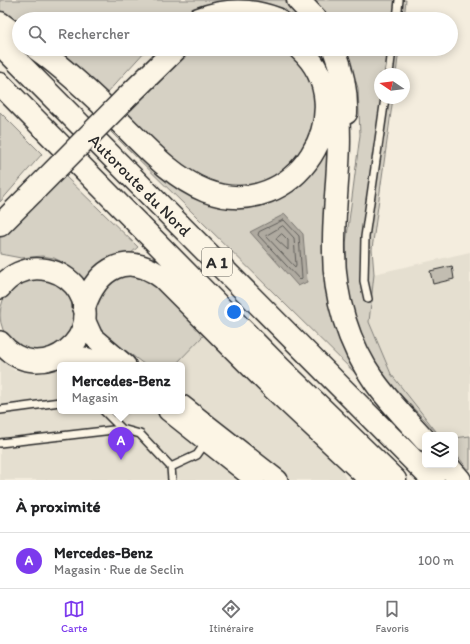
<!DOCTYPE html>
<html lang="fr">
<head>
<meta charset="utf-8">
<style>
  :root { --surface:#fff; --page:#f6f6f6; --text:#202124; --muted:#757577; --line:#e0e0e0; --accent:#7c3aed }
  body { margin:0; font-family:Itim,sans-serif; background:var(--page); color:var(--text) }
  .controls { position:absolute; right:12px; bottom:12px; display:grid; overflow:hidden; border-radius:6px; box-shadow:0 2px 10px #0003 }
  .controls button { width:36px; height:36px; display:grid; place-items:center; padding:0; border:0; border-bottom:1px solid var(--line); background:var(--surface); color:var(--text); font:20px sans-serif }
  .compass { position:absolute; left:374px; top:68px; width:36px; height:36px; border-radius:50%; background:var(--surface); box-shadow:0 2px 10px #0003; rotate:283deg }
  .you { position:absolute; left:234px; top:312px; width:14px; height:14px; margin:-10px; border:3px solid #fff; border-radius:50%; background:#1a73e8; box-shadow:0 0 0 6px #1a73e833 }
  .badge { display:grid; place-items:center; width:26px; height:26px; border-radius:50%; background:var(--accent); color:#fff; font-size:13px; font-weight:700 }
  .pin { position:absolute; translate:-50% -33px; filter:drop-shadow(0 1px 2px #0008) }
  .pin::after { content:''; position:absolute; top:21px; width:14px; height:12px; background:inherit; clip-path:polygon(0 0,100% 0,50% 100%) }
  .popup { position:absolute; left:57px; top:362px; width:128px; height:52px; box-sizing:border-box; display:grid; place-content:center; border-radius:6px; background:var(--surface); filter:drop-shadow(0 1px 3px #0005); font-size:13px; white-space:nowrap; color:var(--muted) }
  .popup b { font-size:15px; color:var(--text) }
  .popup::after { content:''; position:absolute; left:50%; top:100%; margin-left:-8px; border:8px solid transparent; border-top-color:var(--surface) }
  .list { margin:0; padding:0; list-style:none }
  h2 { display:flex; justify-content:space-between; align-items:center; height:52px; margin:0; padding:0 16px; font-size:17px }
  h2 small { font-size:13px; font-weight:400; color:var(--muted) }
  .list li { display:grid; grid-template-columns:26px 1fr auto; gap:12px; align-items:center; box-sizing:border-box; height:56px; padding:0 16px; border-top:1px solid var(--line) }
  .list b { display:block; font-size:15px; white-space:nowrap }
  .list p { margin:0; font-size:13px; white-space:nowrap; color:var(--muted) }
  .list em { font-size:13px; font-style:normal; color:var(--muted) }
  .icon { flex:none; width:22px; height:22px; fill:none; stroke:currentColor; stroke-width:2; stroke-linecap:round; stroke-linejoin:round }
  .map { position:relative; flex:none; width:470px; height:480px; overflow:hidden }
  .search { position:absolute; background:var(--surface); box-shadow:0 2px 10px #0003; left:12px; right:12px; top:12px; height:44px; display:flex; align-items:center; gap:10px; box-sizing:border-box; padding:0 14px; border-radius:22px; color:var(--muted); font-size:15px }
  .sheet { height:108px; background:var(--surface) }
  nav { display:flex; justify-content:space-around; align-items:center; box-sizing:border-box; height:56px; border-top:1px solid var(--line); background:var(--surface); font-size:11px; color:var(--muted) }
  nav a { display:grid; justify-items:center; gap:2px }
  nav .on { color:var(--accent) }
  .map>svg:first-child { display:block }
  .built { fill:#e5dfd0 }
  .green { fill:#d6d1c4; stroke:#807e78 }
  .water { fill:#afaaa0; stroke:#7a7771 }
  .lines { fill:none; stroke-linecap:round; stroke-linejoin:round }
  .shore { stroke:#605e5a; stroke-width:1 }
  .building { fill:#c2bdb1; stroke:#2b2b2b }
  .service-casing { stroke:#2b2b2b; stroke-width:10 }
  .secondary-casing { stroke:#2b2b2b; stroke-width:22 }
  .primary-casing { stroke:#2b2b2b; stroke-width:24 }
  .motorway-casing { stroke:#2b2b2b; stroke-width:25 }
  .service { stroke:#fcf5e5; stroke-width:7 }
  .secondary { stroke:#fcf5e5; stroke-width:19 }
  .primary { stroke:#fcf5e5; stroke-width:21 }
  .motorway { stroke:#fcf5e5; stroke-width:22 }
  .motorway-bridge-casing { stroke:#2b2b2b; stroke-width:25; stroke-linecap:butt }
  .motorway-bridge { stroke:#fcf5e5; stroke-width:22 }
  .labels { text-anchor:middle; stroke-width:3.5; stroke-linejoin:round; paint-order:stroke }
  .shield { fill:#fcf5e5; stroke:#6a6863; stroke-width:1 }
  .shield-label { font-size:16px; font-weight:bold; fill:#2b2b2b }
  .street-label { font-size:17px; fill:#2b2b2b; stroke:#fcf5e5 }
</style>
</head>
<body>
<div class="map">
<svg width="470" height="480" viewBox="0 0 470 480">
  <rect width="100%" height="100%" fill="#f4edde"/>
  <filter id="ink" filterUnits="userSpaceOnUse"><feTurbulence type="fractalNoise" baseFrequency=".025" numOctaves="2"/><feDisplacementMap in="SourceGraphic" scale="8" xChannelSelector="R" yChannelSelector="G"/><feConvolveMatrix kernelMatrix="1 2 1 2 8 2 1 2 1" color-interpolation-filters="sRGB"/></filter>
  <g filter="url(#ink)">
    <!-- built -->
    <path class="built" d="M 470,252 L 470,436 L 455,438 L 455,435 L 439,435 L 391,374 L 369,322 L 374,274 Z
      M 204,335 L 342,470 L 346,480 L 0,480 L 0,357 L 15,371 L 60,370 L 60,411 L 182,411 L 182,365 L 175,365 Z"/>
    <!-- green -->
    <path class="green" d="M 0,0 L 287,0 L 307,19 C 295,19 287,10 275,6 C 244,0 207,0 179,19 L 19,19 L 19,27 L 0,12 Z
      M 313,0 L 406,0 L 404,19 L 329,19 Z
      M 50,49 L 147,49 L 105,95 Z
      M 191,49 L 284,49 C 323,79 324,128 293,164 C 290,168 284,170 280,173 C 259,187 236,189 211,183 C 182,175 146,133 124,113 Z
      M 345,49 L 399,49 L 396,74 L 380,74 L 380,98 L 393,98 L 372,249 L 374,274 L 369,322 L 391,374 L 439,435 L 381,374 L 359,332 L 347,288 L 346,244 L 360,135 L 358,88 Z
      M 0,112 L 42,154 L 0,202 Z
      M 116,126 L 157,167 L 270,199 L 328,133 L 329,222 L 368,386 L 111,132 Z
      M 63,174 L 138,247 L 129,255 L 102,261 L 85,281 L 64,263 L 54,258 L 42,256 L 21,258 L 0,254 L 0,236 Z
      M 129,276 L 143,279 L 154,285 L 204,335 L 175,365 L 145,365 L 104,334 L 96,321 L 96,304 L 100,292 L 117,277 Z
      M0 315a37 37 0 1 1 74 0a37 37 0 1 1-74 0Z
      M 470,436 L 470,469 L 468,469 L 455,453 L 455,438 Z"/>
    <!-- water -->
    <path class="water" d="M 285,214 L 303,234 L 307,282 L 298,286 L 250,232 Z"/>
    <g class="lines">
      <!-- shore -->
      <path class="shore" d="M 284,220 L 299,236 L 302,278 L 300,280 L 258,235 L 259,232 Z
        M 283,226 L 294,238 L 296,265 L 295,267 L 266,236 Z
        M 282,234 L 288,240 L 288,250 L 276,239 Z"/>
    </g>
    <!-- building -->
    <path class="building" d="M 452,266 L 454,279 L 433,284 L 430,271 Z"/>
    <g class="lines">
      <!-- service casing -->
      <g class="service-casing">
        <path id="service" d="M 397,19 L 399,0
          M 389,74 L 392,49
          M 368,299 L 364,281 L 365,237 L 385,98
          M 0,410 L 60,402
          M 104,411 L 122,429
          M 0,443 L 122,429 L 140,434 L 171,467 L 197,455 L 206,442
          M 171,467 L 172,480"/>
      </g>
      <!-- secondary casing -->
      <g class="secondary-casing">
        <path id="secondary" d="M 84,317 L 93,337 L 126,365
          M 55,358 L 85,357 L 109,365
          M 182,405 L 278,480
          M 168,411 L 255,480"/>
      </g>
      <!-- primary casing -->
      <g class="primary-casing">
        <path id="primary" d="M 0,288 C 10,275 26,267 42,269 C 54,270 66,276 74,285 C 113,333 40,392 0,342"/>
      </g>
      <!-- motorway casing -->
      <g class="motorway-casing">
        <path id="motorway" d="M 298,0 L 316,19
          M 199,19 C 225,9 251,9 277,19
          M 0,23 L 19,37
          M 0,44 L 433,480
          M 37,49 C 69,72 97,99 125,127 C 149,151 174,178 206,191 C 295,225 366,109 300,49
          M 334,49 C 342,70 347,90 346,113
          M 0,84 L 280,368 L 395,480
          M 336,95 C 344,148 333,198 334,251 C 334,297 348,344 375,382 C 390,403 408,421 425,440
          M 124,100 L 176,49
          M 0,225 L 34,191
          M 84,307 C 98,267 127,251 163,278 L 271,386 L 371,480
          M 447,465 L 460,480"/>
      </g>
      <!-- service -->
      <use href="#service" class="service"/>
      <!-- secondary -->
      <use href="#secondary" class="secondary"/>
      <!-- primary -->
      <use href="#primary" class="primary"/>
      <!-- motorway -->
      <use href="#motorway" class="motorway"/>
      <!-- motorway-bridge casing -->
      <g class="motorway-bridge-casing">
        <path id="motorway-bridge" d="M 34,191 L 124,100"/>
      </g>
      <!-- motorway-bridge -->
      <use href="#motorway-bridge" class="motorway-bridge"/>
    </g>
  </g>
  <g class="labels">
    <!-- shield labels -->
    <rect class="shield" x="202" y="248" width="30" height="28" rx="3"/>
    <g class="shield-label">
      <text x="217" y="268">A 1</text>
    </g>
    <!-- street labels -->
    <g class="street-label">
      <text transform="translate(140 185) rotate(45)" y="6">Autoroute du Nord</text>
    </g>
  </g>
</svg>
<div class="controls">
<button><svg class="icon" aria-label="layers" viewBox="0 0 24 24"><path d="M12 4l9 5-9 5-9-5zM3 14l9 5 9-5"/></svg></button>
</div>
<svg class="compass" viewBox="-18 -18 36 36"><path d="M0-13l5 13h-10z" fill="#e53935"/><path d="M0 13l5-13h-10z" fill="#757577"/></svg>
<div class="you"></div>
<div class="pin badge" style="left:121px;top:460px">A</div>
<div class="popup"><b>Mercedes-Benz</b>Magasin</div>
<div class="search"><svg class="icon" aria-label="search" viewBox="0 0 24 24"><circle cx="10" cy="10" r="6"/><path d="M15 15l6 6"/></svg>Rechercher</div>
</div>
<section class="sheet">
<h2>À proximité<small></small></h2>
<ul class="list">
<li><span class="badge">A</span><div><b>Mercedes-Benz</b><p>Magasin · Rue de Seclin</p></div><em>100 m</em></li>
</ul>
</section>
<nav>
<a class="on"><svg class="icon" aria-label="map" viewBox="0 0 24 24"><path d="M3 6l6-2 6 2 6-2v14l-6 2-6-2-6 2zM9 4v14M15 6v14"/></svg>Carte</a>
<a><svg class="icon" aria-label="directions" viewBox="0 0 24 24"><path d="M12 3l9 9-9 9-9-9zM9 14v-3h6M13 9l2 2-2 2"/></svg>Itinéraire</a>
<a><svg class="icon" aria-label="saved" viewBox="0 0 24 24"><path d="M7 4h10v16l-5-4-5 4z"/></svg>Favoris</a>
</nav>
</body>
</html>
